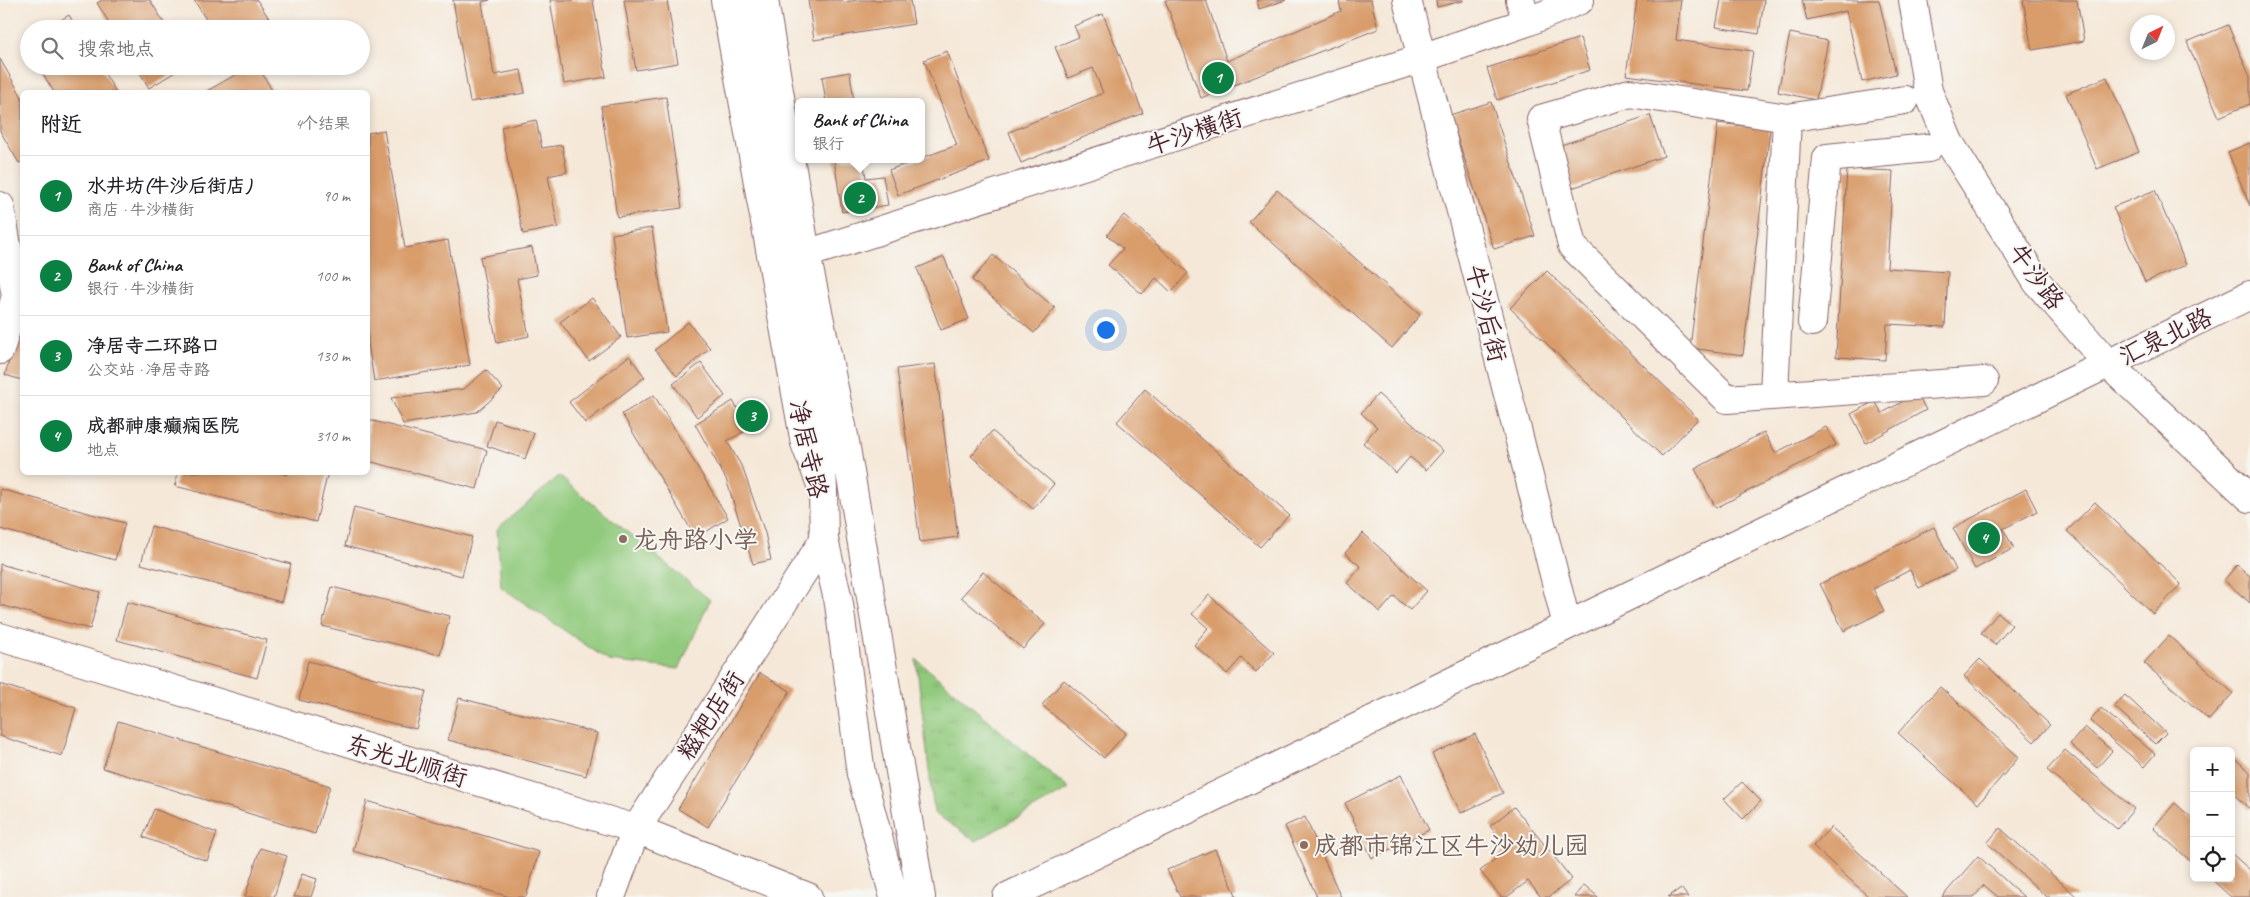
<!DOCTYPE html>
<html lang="zh">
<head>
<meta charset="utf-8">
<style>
  :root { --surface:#fff; --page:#f6f6f6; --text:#202124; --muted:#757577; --line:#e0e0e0; --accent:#0b8043 }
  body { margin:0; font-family:Caveat,"LXGW WenKai TC",sans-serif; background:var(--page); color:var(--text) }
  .controls { position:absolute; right:15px; bottom:15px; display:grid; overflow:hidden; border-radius:8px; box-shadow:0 2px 8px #0003 }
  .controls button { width:45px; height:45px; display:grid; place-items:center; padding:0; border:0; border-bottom:1px solid var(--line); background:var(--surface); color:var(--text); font:25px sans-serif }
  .compass { position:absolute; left:2130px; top:15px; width:45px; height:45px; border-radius:50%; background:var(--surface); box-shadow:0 2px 8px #0003; rotate:43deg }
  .you { position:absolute; left:1105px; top:329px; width:18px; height:18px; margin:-12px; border:4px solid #fff; border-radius:50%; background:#1a73e8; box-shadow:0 0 0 8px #1a73e833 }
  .badge { display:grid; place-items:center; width:32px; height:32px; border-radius:50%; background:var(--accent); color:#fff; font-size:16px; font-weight:700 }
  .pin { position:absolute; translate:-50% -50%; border:2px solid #fff; box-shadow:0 1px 5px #0006 }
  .popup { position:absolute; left:795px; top:98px; width:130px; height:65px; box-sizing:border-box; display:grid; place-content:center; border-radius:8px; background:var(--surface); filter:drop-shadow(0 1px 4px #0005); font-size:16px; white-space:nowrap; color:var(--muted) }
  .popup b { font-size:19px; color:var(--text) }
  .popup::after { content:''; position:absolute; left:50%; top:100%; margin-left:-10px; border:10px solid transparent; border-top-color:var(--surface) }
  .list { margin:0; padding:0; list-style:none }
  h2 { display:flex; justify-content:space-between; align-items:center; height:65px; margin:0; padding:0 20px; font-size:21px }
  h2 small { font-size:16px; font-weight:400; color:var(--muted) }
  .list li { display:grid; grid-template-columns:32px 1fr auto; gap:15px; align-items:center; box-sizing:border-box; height:80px; padding:0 20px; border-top:1px solid var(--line) }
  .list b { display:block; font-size:19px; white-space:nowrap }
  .list p { margin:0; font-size:16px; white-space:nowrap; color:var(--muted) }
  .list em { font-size:16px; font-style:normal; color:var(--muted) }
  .icon { flex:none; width:28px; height:28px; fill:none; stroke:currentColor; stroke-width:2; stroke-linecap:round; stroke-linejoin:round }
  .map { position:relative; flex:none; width:2250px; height:897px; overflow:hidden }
  .search { position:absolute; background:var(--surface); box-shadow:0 2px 8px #0003; left:20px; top:20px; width:350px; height:55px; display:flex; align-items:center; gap:12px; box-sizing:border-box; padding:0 18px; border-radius:28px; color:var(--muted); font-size:19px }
  .panel { position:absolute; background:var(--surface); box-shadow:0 2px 8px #0003; left:20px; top:90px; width:350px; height:385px; border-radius:8px }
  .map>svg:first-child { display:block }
  .grass { fill:url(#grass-tufts); stroke:#6e7454 }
  .pitch { fill:#91ca7d; stroke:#6e7454 }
  .building { fill:#d99d6c }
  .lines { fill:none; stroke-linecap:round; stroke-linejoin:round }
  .minor-casing { stroke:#866568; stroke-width:30 }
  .major-casing { stroke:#866568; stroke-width:30 }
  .highway-casing { stroke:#866568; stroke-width:30 }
  .minor { stroke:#fff; stroke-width:28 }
  .major { stroke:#fff; stroke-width:28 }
  .highway { stroke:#fff; stroke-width:28 }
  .education-dot { fill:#8d6e63; stroke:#f6f6f2; stroke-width:2 }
  .labels { text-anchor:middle; stroke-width:4; stroke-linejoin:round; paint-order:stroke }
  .street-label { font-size:25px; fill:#4a1f2b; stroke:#f6f6f2 }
  .education-label { font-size:25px; fill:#785e54; stroke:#f6f6f2; text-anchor:start }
</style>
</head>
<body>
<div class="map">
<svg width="2250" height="897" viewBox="0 0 2250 897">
  <defs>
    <pattern id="grass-tufts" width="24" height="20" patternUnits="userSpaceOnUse" patternTransform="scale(1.25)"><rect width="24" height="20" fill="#91ca7d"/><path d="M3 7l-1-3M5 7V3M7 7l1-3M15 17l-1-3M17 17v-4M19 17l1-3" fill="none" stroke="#7fad6c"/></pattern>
  </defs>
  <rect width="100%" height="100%" fill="#f6f6f2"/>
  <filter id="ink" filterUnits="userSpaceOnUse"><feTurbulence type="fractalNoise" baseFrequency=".02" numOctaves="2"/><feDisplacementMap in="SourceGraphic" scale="10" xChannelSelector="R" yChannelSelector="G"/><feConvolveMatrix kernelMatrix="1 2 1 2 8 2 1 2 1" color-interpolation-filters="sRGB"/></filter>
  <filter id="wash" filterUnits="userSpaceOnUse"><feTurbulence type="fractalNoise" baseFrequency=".0096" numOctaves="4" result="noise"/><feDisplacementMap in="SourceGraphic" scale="20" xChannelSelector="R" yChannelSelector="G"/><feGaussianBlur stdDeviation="1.12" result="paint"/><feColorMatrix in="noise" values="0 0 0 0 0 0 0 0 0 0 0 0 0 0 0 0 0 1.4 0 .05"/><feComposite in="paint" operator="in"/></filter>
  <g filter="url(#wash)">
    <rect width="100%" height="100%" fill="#f5e8d8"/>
    <!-- grass -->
    <path class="grass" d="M 916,659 L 1069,789 L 976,841 L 934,813 Z"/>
    <!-- pitch -->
    <path class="pitch" d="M 559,476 L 710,600 L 679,669 L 609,661 L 501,587 L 497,529 Z"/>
    <g id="blocks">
      <!-- building -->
      <path class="building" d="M 102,0 L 150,0 L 168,29 L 113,29 L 97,3 Z
        M 194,0 L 257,0 L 274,26 L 270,29 L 212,29 Z
        M 453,0 L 490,0 L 482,2 L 494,75 L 521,70 L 525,93 L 470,102 Z
        M 550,0 L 593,0 L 606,77 L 564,84 Z
        M 624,0 L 667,0 L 678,63 L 636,70 Z
        M 808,0 L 842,0 L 843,2 L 858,0 L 910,0 L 914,24 L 814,40 Z
        M 1165,0 L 1206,0 L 1227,61 L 1341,11 L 1339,0 L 1371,0 L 1378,29 L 1201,98 Z
        M 1257,0 L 1286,0 L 1259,9 Z
        M 1436,0 L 1463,0 L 1463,1 L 1437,7 Z
        M 1637,0 L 1681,0 L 1676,40 L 1753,51 L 1747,91 L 1626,75 Z
        M 1721,0 L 1764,0 L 1759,34 L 1716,27 Z
        M 1802,0 L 1879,0 L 1896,74 L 1862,82 L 1846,11 L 1807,20 Z
        M 2023,0 L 2077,0 L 2084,41 L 2032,50 Z
        M 1103,14 L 1143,113 L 1021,163 L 1009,132 L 1103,93 L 1093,68 L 1068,78 L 1055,47 L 1079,37 L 1074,26 Z
        M 69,15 L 77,29 L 46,29 Z
        M 2228,25 L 2250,77 L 2250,104 L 2219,117 L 2187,42 Z
        M 1790,33 L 1828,41 L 1816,100 L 1778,92 Z
        M 1580,38 L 1590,70 L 1497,100 L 1487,68 Z
        M 947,51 L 989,161 L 898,195 L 889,170 L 957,145 L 924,60 Z
        M 0,59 L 22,97 L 22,161 L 19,163 L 0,131 Z
        M 38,66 L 100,66 L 116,92 L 54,92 Z
        M 136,66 L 185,66 L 149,88 Z
        M 251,66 L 258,66 L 273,92 L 205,92 Z
        M 850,72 L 854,102 L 826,102 L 822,77 Z
        M 2107,77 L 2139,152 L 2097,169 L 2066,94 Z
        M 666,97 L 682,208 L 617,217 L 601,106 Z
        M 1491,102 L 1535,236 L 1494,249 L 1450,115 Z
        M 1650,115 L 1664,156 L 1572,188 L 1558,146 Z
        M 536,120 L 542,148 L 562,145 L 567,172 L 548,176 L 558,227 L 523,234 L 501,127 Z
        M 1718,123 L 1770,129 L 1743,355 L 1690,348 Z
        M 384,130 L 405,248 L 448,240 L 470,365 L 374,381 L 368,343 L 368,133 Z
        M 2250,143 L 2250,206 L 2228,152 Z
        M 834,159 L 863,159 L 866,178 L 883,176 L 888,205 L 842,212 Z
        M 1847,169 L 1893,171 L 1887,268 L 1948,272 L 1945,327 L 1887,324 L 1885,360 L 1836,357 Z
        M 1277,190 L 1420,315 L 1392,348 L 1249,222 Z
        M 2155,190 L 2186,265 L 2145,282 L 2113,207 Z
        M 1124,215 L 1188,273 L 1171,292 L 1156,278 L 1142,294 L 1108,265 L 1123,249 L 1107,235 Z
        M 652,228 L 667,332 L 627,338 L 612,234 Z
        M 532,247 L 537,275 L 517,279 L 529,336 L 497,343 L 480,257 Z
        M 993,255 L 1055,308 L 1034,333 L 972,280 Z
        M 944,257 L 969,319 L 941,330 L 917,268 Z
        M 1547,271 L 1698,419 L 1662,456 L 1510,308 Z
        M 592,298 L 621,337 L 589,361 L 560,322 Z
        M 22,313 L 22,380 L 5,375 Z
        M 688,322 L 710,348 L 677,376 L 655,350 Z
        M 629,356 L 645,377 L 585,423 L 569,402 Z
        M 701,363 L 725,396 L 697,417 L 673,384 Z
        M 935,364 L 958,537 L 920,542 L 897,369 Z
        M 486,370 L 503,389 L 477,412 L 403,424 L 391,398 L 464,389 Z
        M 1145,389 L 1289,515 L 1260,547 L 1117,422 Z
        M 1378,394 L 1443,451 L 1426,470 L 1410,457 L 1396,473 L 1363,443 L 1377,427 L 1361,413 Z
        M 1917,394 L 1926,410 L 1866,443 L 1851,414 L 1875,401 L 1882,413 Z
        M 654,395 L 728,518 L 696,538 L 622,414 Z
        M 733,401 L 749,429 L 727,441 L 743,469 L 765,533 L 771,560 L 753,564 L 726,479 L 695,424 Z
        M 369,420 L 487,450 L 477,489 L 368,461 Z
        M 495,420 L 534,433 L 525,459 L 487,446 Z
        M 1826,427 L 1836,445 L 1716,508 L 1695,469 L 1764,432 L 1775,453 Z
        M 992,431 L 1054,484 L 1033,509 L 971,456 Z
        M 178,472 L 277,472 L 287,475 L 288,472 L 328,472 L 316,522 L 175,486 Z
        M 0,489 L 125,523 L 115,560 L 0,529 Z
        M 2026,489 L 2037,511 L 2003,529 L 2014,548 L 1975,569 L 1953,528 Z
        M 2095,502 L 2181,584 L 2153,614 L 2067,531 Z
        M 354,507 L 472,537 L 462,576 L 345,546 Z
        M 151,526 L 291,564 L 281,602 L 141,564 Z
        M 1934,527 L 1956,570 L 1919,588 L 1910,570 L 1873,589 L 1884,611 L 1844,631 L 1820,584 Z
        M 1363,533 L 1427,591 L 1410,610 L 1394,596 L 1380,612 L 1347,583 L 1361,567 L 1345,553 Z
        M 0,564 L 100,592 L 90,629 L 0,605 Z
        M 2237,565 L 2250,576 L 2250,603 L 2224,580 Z
        M 983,572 L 1045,624 L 1023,649 L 961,597 Z
        M 332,587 L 450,616 L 440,655 L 322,626 Z
        M 1209,595 L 1274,653 L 1256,672 L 1241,658 L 1227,674 L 1194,645 L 1208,628 L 1192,614 Z
        M 127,602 L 267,640 L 257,678 L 117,640 Z
        M 1998,613 L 2012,625 L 1995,645 L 1981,633 Z
        M 2169,636 L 2233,693 L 2209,720 L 2144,663 Z
        M 1980,659 L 2050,725 L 2034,742 L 1964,676 Z
        M 308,661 L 426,691 L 416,729 L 299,700 Z
        M 760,673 L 790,691 L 708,827 L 678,809 Z
        M 1064,680 L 1126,733 L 1104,758 L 1042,705 Z
        M 0,684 L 76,708 L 62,756 L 0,736 Z
        M 1940,687 L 2019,757 L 1978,804 L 1898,733 Z
        M 2125,695 L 2166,733 L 2155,744 L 2114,706 Z
        M 459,698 L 597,733 L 586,776 L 448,740 Z
        M 2101,708 L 2155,754 L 2144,767 L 2090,721 Z
        M 118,721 L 330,786 L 315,834 L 103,768 Z
        M 2085,727 L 2112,751 L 2097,768 L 2070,744 Z
        M 1475,734 L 1503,793 L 1461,813 L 1432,754 Z
        M 2065,750 L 2134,809 L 2117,829 L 2047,770 Z
        M 2231,755 L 2250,772 L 2250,809 L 2231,792 Z
        M 1401,775 L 1429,830 L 1372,858 L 1345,803 Z
        M 1742,782 L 1761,801 L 1743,819 L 1724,799 Z
        M 367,801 L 539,852 L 526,897 L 510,897 L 353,851 Z
        M 2175,803 L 2194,820 L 2194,864 L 2153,828 Z
        M 1514,807 L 1572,879 L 1549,897 L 1541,897 L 1528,881 L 1507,897 L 1501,897 L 1480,871 L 1508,849 L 1490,826 Z
        M 154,809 L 217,833 L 207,861 L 143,837 Z
        M 1305,817 L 1341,897 L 1317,897 L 1285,826 Z
        M 1831,827 L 1907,897 L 1869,897 L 1813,846 Z
        M 2000,828 L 2077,897 L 2047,897 L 1987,843 Z
        M 260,848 L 287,856 L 274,897 L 245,897 Z
        M 1215,849 L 1237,897 L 1180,897 L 1167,870 Z
        M 2231,853 L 2250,870 L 2250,897 L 2231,897 L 2210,878 L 2231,878 Z
        M 1978,856 L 2024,897 L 1998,897 L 1984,885 L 1974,897 L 1942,897 Z
        M 302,874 L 317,879 L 311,897 L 294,897 Z
        M 1584,885 L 1598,897 L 1574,897 Z
        M 1681,888 L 1688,897 L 1668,897 Z"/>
    </g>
  </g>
  <g filter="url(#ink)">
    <use href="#blocks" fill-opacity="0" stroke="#866568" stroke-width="1"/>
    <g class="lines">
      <!-- minor casing -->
      <g class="minor-casing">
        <path id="minor" d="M 1407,0 L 1567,625
          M 1520,0 L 1527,22
          M 1913,0 L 1928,91 L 1949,142 L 2037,282 L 2108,364 L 2250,498
          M 1905,100 L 1787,118 L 1630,93 L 1541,119 L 1572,246 L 1727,399 L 1984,381
          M 0,206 L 16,296 L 0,350
          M 806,254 L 1422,58 L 1527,22 L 1580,0
          M 1812,322 L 1827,158 L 1928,148
          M 1774,395 L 1787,118
          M 0,637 L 636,829 L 808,897
          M 611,897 L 636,829 L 824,540
          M 1007,897 L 2250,295"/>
      </g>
      <!-- major casing -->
      <g class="major-casing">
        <path id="major" d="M 725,0 L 805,443 L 823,490 L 824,540 L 839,604 L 861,774 L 894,897
          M 764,0 L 806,254 L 844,436 L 921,897"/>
      </g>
      <!-- highway casing -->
      <g class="highway-casing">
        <path id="highway" d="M 746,0 L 790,240 L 821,451 L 823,490"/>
      </g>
      <!-- minor -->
      <use href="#minor" class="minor"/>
      <!-- major -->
      <use href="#major" class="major"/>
      <!-- highway -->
      <use href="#highway" class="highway"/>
    </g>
  </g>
  <!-- markers -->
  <g class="education-dot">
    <circle cx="623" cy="539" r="5"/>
    <circle cx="1304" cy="845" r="5"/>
  </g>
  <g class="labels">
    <!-- street labels -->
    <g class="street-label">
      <text transform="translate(1194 131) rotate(-18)" y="9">牛沙横街</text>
      <text transform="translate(2037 276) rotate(54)" y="9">牛沙路</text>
      <text transform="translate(1487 313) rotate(76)" y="9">牛沙后街</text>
      <text transform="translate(2165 336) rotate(-26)" y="9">汇泉北路</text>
      <text transform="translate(809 449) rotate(77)" y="9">净居寺路</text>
      <text transform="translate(710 715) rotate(-57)" y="9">糍粑店街</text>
      <text transform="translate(407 760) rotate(17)" y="9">东光北顺街</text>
    </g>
    <!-- education labels -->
    <g class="education-label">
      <text x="633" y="548">龙舟路小学</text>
      <text x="1314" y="854">成都市锦江区牛沙幼儿园</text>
    </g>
  </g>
</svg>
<div class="controls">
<button>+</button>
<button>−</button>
<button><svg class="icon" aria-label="locate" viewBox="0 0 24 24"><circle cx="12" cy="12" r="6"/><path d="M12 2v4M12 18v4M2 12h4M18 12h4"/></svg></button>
</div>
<svg class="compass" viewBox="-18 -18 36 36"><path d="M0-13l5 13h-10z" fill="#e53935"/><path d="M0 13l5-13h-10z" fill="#757577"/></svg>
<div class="you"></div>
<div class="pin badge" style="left:1218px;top:78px">1</div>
<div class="pin badge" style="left:860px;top:198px">2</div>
<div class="popup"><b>Bank of China</b>银行</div>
<div class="pin badge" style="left:752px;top:416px">3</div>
<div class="pin badge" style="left:1984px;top:538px">4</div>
<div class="search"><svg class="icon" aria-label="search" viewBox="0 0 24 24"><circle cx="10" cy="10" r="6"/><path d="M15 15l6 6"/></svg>搜索地点</div>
<section class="panel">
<h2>附近<small>4个结果</small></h2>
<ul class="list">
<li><span class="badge">1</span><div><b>水井坊(牛沙后街店)</b><p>商店 · 牛沙横街</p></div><em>90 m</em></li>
<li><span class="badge">2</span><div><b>Bank of China</b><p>银行 · 牛沙横街</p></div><em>100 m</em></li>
<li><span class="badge">3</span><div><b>净居寺二环路口</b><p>公交站 · 净居寺路</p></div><em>130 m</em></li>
<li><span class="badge">4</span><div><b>成都神康癫痫医院</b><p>地点</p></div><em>310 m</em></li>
</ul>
</section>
</div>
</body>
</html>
